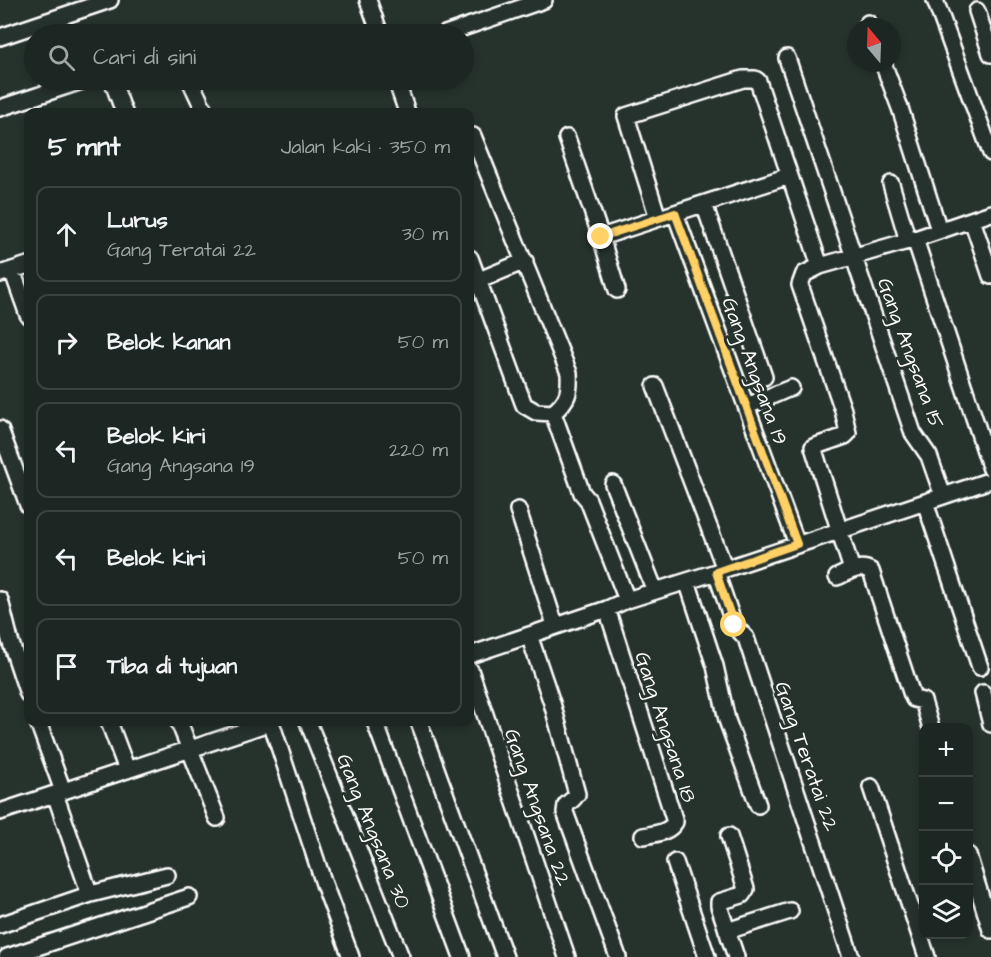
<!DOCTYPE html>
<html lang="id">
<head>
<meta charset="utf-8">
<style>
  :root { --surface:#1c2622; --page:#29322f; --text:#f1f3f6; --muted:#a0a5a5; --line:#3a4340 }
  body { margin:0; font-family:"Architects Daughter",sans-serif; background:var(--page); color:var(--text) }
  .controls { position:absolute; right:18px; bottom:18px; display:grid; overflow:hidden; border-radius:12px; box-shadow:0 3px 9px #0003 }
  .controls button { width:54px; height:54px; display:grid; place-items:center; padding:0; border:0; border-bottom:2px solid var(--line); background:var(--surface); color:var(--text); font:30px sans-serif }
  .compass { position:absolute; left:847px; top:18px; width:54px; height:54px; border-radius:50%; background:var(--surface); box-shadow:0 3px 9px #0003; rotate:341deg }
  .stop { position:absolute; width:18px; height:18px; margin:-14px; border:4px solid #ffd166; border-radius:50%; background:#fff }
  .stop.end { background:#ffd166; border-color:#fff; box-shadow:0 2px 6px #0008 }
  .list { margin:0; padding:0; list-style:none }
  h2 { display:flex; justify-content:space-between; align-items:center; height:78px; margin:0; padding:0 24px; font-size:26px }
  h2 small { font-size:20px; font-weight:400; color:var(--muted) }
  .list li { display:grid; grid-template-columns:39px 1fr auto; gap:18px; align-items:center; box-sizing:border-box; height:96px; margin:0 12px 12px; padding:0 12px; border:2px solid var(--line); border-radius:12px }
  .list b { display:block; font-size:22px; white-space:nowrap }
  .list p { margin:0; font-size:20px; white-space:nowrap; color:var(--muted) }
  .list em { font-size:20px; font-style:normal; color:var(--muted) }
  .icon { flex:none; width:33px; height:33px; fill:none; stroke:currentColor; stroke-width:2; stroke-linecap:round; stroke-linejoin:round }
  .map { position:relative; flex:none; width:991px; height:957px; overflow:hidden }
  .search { position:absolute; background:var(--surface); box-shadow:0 3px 9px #0003; left:24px; top:24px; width:450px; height:66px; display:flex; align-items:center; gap:15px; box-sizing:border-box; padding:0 21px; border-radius:33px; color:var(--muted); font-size:22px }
  .panel { position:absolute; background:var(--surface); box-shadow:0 3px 9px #0003; left:24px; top:108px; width:450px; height:618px; border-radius:12px }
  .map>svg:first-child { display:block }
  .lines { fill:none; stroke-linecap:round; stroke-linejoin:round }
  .minor-casing { stroke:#fff; stroke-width:20 }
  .minor { stroke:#26332d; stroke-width:15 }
  .route { stroke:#ffd166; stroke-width:8 }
  .labels { text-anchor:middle; stroke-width:6; stroke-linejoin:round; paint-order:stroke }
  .street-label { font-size:21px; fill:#fff; stroke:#26332d }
</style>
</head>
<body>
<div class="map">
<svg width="991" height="957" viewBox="0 0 991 957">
  <rect width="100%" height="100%" fill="#26332d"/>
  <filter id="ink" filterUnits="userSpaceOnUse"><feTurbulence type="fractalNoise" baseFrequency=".0167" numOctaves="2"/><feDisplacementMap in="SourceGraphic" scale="12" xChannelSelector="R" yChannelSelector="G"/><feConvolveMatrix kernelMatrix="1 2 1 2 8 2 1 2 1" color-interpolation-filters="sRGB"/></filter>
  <g filter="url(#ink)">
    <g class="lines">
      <!-- minor casing -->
      <g class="minor-casing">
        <path id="minor" d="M 368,0 L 380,34
          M 935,0 L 991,153
          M 977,11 L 991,54
          M 868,23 L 870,27
          M 445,34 L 544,0
          M 0,37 L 110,0
          M 787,58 L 913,433 L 929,456 L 943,496
          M 883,63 L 900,108 L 939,230
          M 112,80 L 124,112
          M 190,80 L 205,112
          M 396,80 L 407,112
          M 0,108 L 85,80
          M 473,136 L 569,373 C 570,393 568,400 553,413
          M 567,138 L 601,237 L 789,176
          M 891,184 L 908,241
          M 704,204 L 764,377
          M 675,213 L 797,544
          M 658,218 L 626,116 L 743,79 L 755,79 L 758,81 L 820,266 L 804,274 L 800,285 L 843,410 L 848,433 L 845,436 L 813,447 L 852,570
          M 972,220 L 991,276
          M 601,237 L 617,290
          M 915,239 L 991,469
          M 470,258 L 524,405 L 536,412 L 553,413 L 582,493 L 588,500 L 627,600
          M 820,266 L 915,239 L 991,213
          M 12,270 L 28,315
          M 0,274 L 28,265
          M 477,281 L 525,261
          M 655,386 L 725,569
          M 746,406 C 762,401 775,394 791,388
          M 0,429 L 28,505
          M 613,484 L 655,591
          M 925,502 L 980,667
          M 518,510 L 555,625
          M 716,572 L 734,625 L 746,638 L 851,957
          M 837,577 C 848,572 860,564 871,571 L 912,695 L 914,699 L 923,701 L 931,728
          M 687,581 L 715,666 L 727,720 L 758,805
          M 0,600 L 10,640 L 28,694
          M 607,609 L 675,822 C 669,833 654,834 643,836
          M 529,635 L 552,703 L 577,794 L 573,799 L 566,805 L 565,812 L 618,957
          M 470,655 L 607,609 L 627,600 L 716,572 L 991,480
          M 470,670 L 567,957
          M 983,693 L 991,724
          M 38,722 L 63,791
          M 109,722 L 127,770
          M 179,722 L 217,818
          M 271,722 L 324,884 L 351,957
          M 308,722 L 401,957
          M 375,722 L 462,957
          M 419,722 L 505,957
          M 871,787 L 927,957
          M 55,794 L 89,892 L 91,894
          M 0,812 L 272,722
          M 729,836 L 746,889 L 742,895 L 719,902 L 719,906 L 736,957
          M 968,855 L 991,930
          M 675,862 L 707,957
          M 0,925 L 91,894 L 167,875
          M 727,931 L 790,911
          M 7,957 L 189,897"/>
      </g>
      <!-- minor -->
      <use href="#minor" class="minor"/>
    </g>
  </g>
  <g class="lines" filter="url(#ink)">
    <!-- route -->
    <path class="route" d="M 601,237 L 675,213 L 797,544 L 716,572 L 734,625"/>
  </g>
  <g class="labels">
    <!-- street labels -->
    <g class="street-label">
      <text transform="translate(911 353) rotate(70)" y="7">Gang Angsana 15</text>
      <text transform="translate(755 371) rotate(70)" y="7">Gang Angsana 19</text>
      <text transform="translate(666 727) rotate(72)" y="7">Gang Angsana 18</text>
      <text transform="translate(807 756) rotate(71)" y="7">Gang Teratai 22</text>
      <text transform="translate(538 807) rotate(71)" y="7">Gang Angsana 22</text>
      <text transform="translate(374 831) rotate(68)" y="7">Gang Angsana 30</text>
    </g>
  </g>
</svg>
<div class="controls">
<button>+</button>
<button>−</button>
<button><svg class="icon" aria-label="locate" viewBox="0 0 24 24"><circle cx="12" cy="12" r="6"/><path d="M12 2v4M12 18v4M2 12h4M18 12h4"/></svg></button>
<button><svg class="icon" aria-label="layers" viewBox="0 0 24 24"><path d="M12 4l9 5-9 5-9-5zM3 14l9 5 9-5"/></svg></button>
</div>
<svg class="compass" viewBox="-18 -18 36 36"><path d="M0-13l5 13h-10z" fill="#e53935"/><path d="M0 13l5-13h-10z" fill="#a0a5a5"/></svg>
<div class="stop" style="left:734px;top:625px"></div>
<div class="stop end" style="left:601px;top:237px"></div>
<div class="search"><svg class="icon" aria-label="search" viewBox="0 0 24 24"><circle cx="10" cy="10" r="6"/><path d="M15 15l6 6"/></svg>Cari di sini</div>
<section class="panel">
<h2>5 mnt<small>Jalan kaki · 350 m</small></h2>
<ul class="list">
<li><svg class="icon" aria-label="ahead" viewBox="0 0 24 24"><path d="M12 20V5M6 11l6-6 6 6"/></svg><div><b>Lurus</b><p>Gang Teratai 22</p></div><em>30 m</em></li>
<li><svg class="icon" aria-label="right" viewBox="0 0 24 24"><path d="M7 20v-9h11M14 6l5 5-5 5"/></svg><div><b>Belok kanan</b></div><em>50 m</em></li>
<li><svg class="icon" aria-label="left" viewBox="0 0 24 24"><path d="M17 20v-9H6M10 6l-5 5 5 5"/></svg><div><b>Belok kiri</b><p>Gang Angsana 19</p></div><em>220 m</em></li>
<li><svg class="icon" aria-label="left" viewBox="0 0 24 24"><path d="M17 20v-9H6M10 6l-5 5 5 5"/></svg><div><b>Belok kiri</b></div><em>50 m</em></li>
<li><svg class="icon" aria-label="arrive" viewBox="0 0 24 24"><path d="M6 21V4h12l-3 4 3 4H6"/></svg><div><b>Tiba di tujuan</b></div></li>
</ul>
</section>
</div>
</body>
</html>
